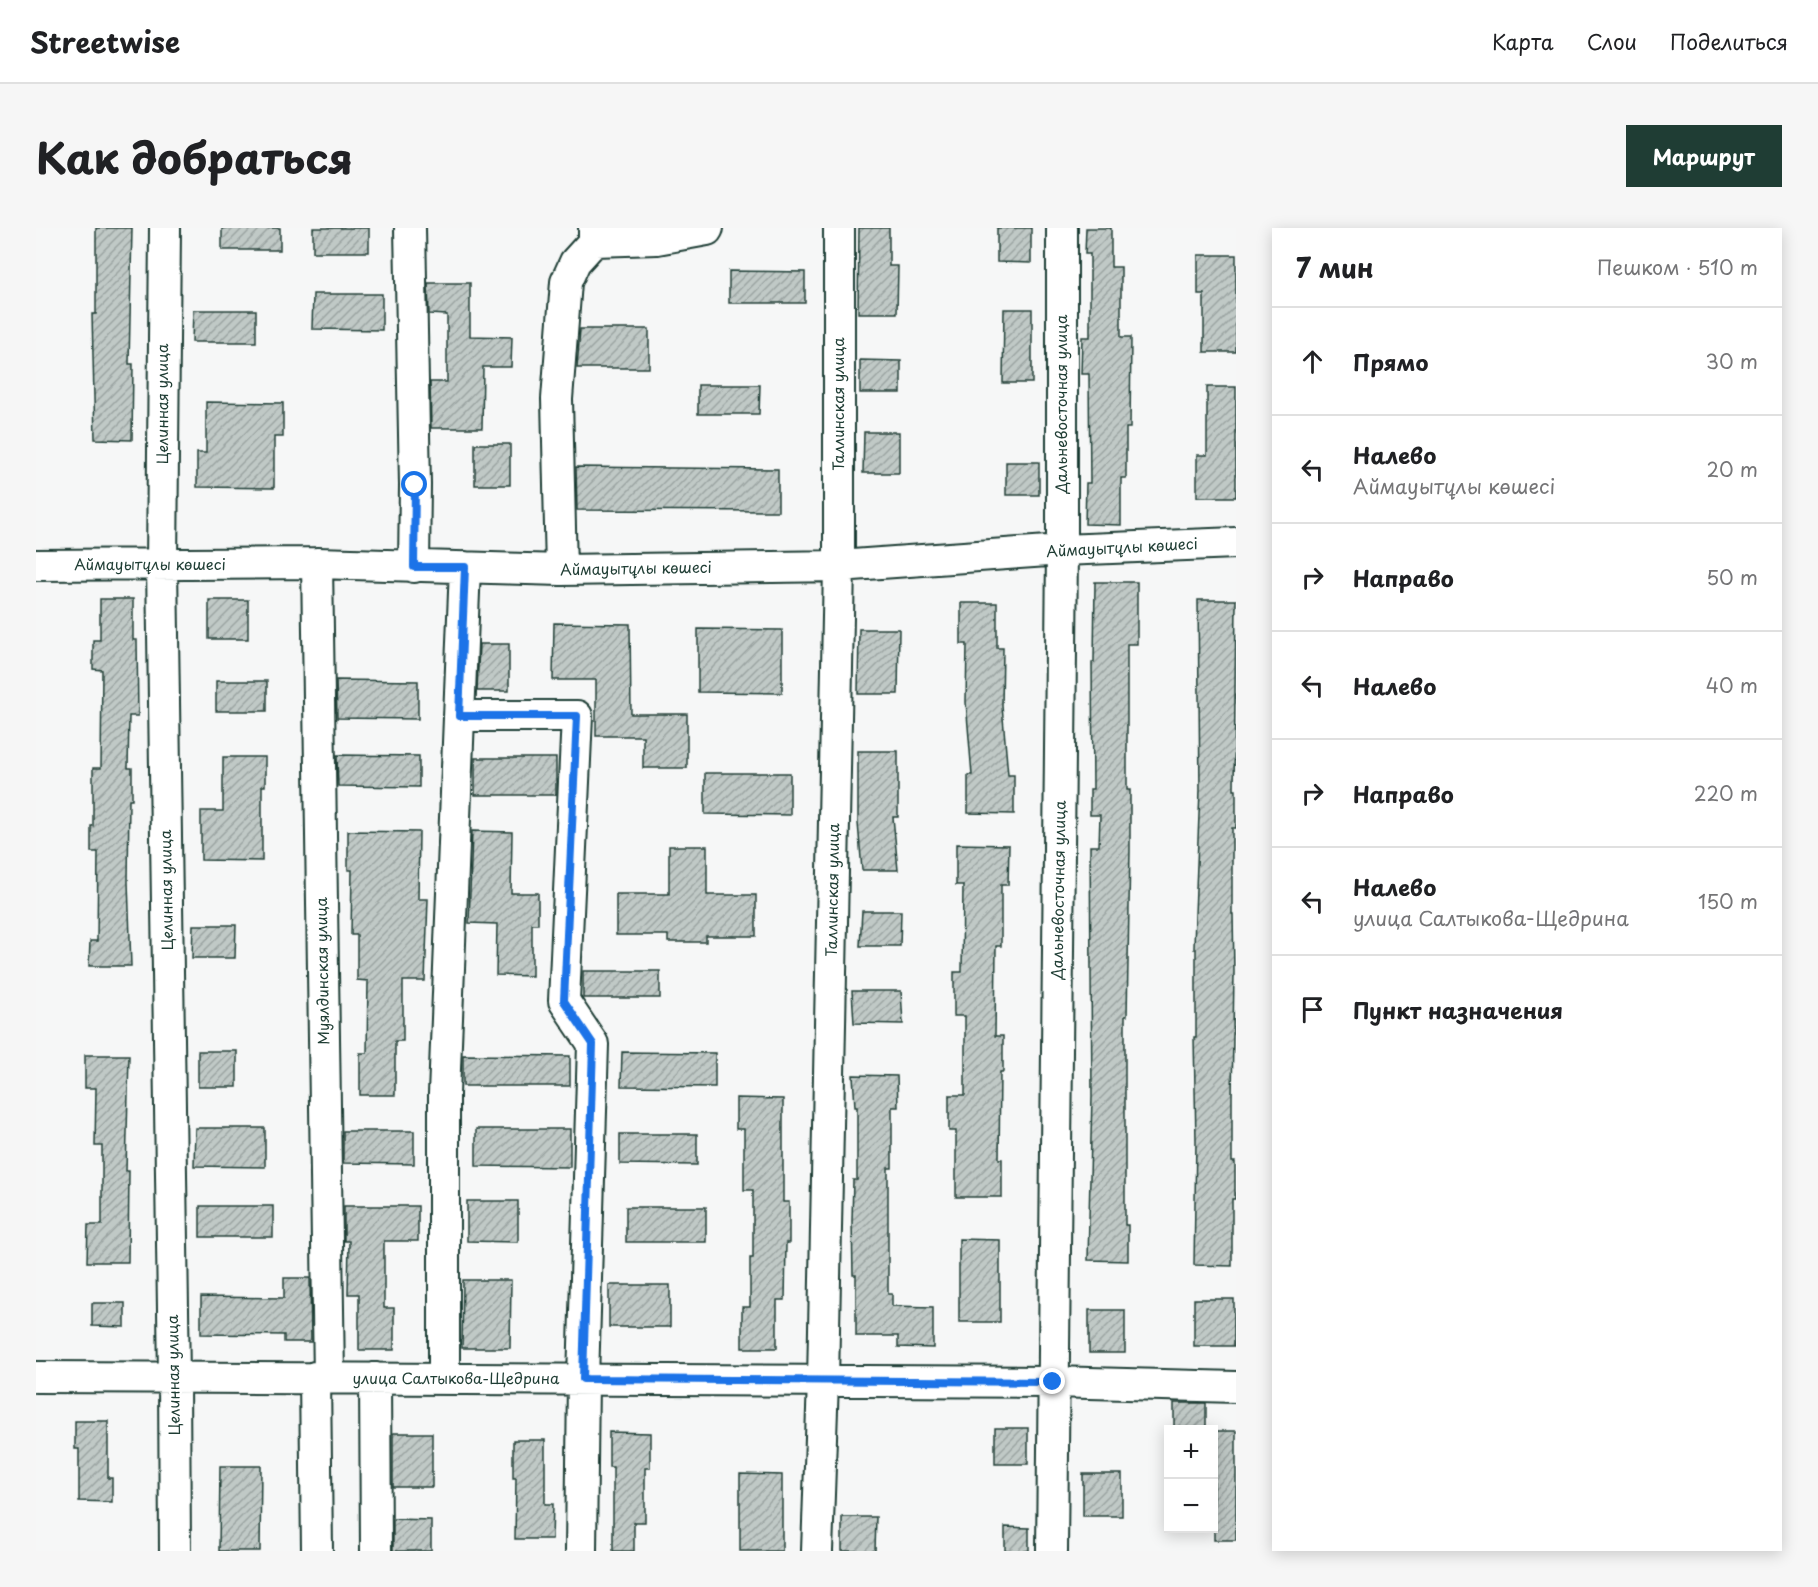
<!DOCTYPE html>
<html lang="ru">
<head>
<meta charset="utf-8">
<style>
  :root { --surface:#fff; --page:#f6f6f6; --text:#202124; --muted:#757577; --line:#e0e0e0; --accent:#1f3d34 }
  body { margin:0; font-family:"Playpen Sans",sans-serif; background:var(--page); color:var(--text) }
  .controls { position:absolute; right:18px; bottom:18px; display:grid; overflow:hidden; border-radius:0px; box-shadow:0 3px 15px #0003 }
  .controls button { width:54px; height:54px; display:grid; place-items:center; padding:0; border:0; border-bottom:2px solid var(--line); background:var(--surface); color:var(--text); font:30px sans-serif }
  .stop { position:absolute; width:18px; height:18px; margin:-14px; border:4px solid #1a73e8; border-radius:50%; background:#fff }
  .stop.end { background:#1a73e8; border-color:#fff; box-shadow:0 2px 6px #0008 }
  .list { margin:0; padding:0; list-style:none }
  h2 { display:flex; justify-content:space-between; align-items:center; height:78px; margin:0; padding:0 24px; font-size:26px }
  h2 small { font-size:20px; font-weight:400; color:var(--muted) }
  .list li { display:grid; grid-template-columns:39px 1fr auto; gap:18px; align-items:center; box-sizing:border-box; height:108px; padding:0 24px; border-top:2px solid var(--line) }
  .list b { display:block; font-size:22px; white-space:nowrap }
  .list p { margin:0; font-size:20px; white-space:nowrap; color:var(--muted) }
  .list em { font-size:20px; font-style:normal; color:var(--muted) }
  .icon { flex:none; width:33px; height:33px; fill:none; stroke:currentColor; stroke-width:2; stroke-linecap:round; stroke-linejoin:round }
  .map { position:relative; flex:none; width:1200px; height:1323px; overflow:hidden; border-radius:0px }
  header { display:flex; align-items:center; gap:36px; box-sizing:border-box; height:84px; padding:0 30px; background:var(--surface); border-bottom:2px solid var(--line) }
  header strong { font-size:28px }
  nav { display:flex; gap:33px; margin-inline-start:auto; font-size:21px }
  .intro { display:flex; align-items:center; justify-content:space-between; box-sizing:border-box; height:144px; padding:0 36px }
  h1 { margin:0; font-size:42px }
  .button { padding:15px 27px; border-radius:0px; background:var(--accent); color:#fff; font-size:21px; font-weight:700 }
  main { display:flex; gap:36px; padding:0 36px }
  aside { flex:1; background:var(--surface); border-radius:0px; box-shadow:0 3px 15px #0003 }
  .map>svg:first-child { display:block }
  .building { fill:url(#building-hatch); stroke:#1f3d34; stroke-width:1.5 }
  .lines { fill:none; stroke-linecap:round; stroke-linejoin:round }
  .minor-casing { stroke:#1f3d34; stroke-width:34 }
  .minor { stroke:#fff; stroke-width:30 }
  .route { stroke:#1a73e8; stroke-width:8 }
  .labels { text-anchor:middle; stroke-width:4.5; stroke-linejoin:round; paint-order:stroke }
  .street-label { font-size:15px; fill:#1f3d34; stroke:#fff }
</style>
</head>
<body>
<header>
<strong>Streetwise</strong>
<nav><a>Карта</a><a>Слои</a><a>Поделиться</a></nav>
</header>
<div class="intro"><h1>Как добраться</h1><a class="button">Маршрут</a></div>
<main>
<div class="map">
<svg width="1200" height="1323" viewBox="0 0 1200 1323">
  <defs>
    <pattern id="building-hatch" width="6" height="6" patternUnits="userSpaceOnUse" patternTransform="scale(1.5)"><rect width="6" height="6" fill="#c0c9c6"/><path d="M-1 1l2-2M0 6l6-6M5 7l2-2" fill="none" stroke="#9ba4a2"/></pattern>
  </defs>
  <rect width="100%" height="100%" fill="#f6f7f7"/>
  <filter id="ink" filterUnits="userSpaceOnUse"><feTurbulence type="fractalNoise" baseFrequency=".0167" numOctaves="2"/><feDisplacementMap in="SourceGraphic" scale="12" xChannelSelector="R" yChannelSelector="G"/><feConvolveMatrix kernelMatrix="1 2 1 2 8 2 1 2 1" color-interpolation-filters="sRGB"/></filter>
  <g filter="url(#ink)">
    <!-- building -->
    <path class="building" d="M 60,0 L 96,0 L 93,136 L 97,136 L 96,212 L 59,211 L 56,86 L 60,86 Z
      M 186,0 L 244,0 L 244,22 L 186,22 Z
      M 277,0 L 333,0 L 333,24 L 277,24 Z
      M 823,0 L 853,0 L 853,38 L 862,38 L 861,85 L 822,85 Z
      M 961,0 L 995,0 L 995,35 L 961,34 Z
      M 1050,0 L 1075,0 L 1075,39 L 1085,39 L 1085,109 L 1095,109 L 1094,200 L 1090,200 L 1090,250 L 1085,250 L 1085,297 L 1049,296 L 1050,255 L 1054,255 L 1053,146 L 1045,146 L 1046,109 L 1054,109 L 1054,26 L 1049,26 Z
      M 1162,27 L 1200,27 L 1200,124 L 1168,124 L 1168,66 L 1162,66 Z
      M 693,43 L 769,44 L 769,75 L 693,75 Z
      M 392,55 L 434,55 L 434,108 L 476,109 L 475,139 L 447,139 L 446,200 L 395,200 L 394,154 L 411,154 L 411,87 L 393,86 Z
      M 277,66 L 346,66 L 346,102 L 276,101 Z
      M 968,81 L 996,81 L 996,155 L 967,155 Z
      M 157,82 L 220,82 L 220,114 L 156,114 Z
      M 544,101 L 613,101 L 613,140 L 541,140 Z
      M 824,132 L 865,133 L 865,165 L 824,165 Z
      M 662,157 L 724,157 L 723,186 L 662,186 Z
      M 1171,159 L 1200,159 L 1200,269 L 1161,269 L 1161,227 L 1171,227 Z
      M 170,174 L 247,175 L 247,209 L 238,209 L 238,260 L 161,259 L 161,225 L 170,225 Z
      M 828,204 L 863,204 L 863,245 L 827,245 Z
      M 439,216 L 474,216 L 474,257 L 439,257 Z
      M 970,234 L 1003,234 L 1003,267 L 970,267 Z
      M 540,239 L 742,241 L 742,283 L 541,282 Z
      M 1059,354 L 1101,354 L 1101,416 L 1091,416 L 1091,562 L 1094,562 L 1094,622 L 1091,788 L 1089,788 L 1089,997 L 1092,997 L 1092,1033 L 1052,1032 L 1056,868 L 1054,618 L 1063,618 L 1064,587 L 1054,587 L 1054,561 L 1057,561 L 1056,434 L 1058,434 Z
      M 64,371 L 97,371 L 97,412 L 101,412 L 102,488 L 93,488 L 92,540 L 96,540 L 96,571 L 93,571 L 92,654 L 95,738 L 53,738 L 54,713 L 61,713 L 62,624 L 55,624 L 55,598 L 57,598 L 57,540 L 65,540 L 66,442 L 57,441 L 57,412 L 64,412 Z
      M 173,372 L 212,372 L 212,411 L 173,411 Z
      M 1162,372 L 1200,372 L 1198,562 L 1200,562 L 1200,600 L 1196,600 L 1196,686 L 1197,686 L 1198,745 L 1196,870 L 1196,934 L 1199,934 L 1199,971 L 1196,971 L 1196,1038 L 1158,1037 L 1160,913 L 1158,809 L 1160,809 L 1160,721 L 1158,721 L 1159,686 L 1164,562 Z
      M 925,375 L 961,375 L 961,420 L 967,420 L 966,478 L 972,547 L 978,547 L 978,586 L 932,585 L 932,547 L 936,547 L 930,474 L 931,416 L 925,416 Z
      M 518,395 L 594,396 L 595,486 L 651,486 L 651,540 L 607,540 L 607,508 L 560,508 L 560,452 L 517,452 Z
      M 662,401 L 746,402 L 746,465 L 662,464 Z
      M 823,401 L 863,401 L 862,466 L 822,466 Z
      M 443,416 L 473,416 L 473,463 L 441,463 Z
      M 300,452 L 382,453 L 382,491 L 301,490 Z
      M 180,453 L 231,453 L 231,483 L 180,483 Z
      M 822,523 L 862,523 L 862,589 L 857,589 L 862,642 L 826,642 L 822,595 Z
      M 301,527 L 383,528 L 383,559 L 302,558 Z
      M 187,529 L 229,529 L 229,558 L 226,558 L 226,633 L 165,632 L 165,583 L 187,583 Z
      M 439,530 L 520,530 L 520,567 L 439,567 Z
      M 669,545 L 754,545 L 754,587 L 669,586 Z
      M 312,603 L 383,604 L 382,671 L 392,671 L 389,753 L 367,753 L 367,813 L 359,813 L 359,867 L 324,867 L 324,825 L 331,825 L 332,753 L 321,752 L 321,707 L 315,707 L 316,642 L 312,642 Z
      M 436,603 L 476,604 L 475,665 L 502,665 L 502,696 L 496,696 L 496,748 L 460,747 L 461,696 L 433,695 Z
      M 920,616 L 973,617 L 972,657 L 965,657 L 965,718 L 960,718 L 959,808 L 967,808 L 967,844 L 964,844 L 963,931 L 966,931 L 966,969 L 920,969 L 920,903 L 913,903 L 913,867 L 929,867 L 929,788 L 918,788 L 918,744 L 926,744 L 927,657 L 920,657 Z
      M 633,618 L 671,618 L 671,667 L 720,667 L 720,708 L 670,708 L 670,714 L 632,714 L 632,707 L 580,707 L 580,666 L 633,666 Z
      M 826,683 L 865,683 L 864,718 L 824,718 Z
      M 157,697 L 200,697 L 199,730 L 156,730 Z
      M 547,743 L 624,743 L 624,770 L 547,770 Z
      M 816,763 L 865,763 L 867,796 L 818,795 Z
      M 162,823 L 201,823 L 201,859 L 162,859 Z
      M 586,824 L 679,825 L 679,859 L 585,858 Z
      M 49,827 L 93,827 L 90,943 L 93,943 L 92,1034 L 51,1034 L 52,997 L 66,997 L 66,918 L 59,918 L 60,860 L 49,860 Z
      M 427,827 L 534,828 L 534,858 L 427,858 Z
      M 817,847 L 861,848 L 862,879 L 856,879 L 856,940 L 852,940 L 852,1066 L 856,1066 L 856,1078 L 897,1079 L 897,1120 L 862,1119 L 862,1108 L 820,1108 L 820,1047 L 817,1047 L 816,993 L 817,952 L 821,952 L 821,879 L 819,879 Z
      M 700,870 L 747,871 L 747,974 L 753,974 L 753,1015 L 750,1015 L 749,1072 L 741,1072 L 741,1120 L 706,1120 L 706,1079 L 714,1079 L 714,1030 L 717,1030 L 717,962 L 708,962 L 708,901 L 700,901 Z
      M 159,900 L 229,900 L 229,939 L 158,938 Z
      M 440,901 L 534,901 L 534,939 L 440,938 Z
      M 307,903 L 378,903 L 378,936 L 307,935 Z
      M 584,906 L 661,906 L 661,937 L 584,936 Z
      M 431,973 L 482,973 L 482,1014 L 431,1013 Z
      M 164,978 L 237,978 L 237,1009 L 164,1009 Z
      M 308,978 L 382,978 L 382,1013 L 348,1013 L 348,1080 L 358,1080 L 358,1122 L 323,1122 L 323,1066 L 312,1066 L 313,1013 L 308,1013 Z
      M 590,979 L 670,979 L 670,1014 L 590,1014 Z
      M 923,1011 L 964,1012 L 964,1094 L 923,1094 Z
      M 248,1050 L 274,1050 L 275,1114 L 248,1114 L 248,1107 L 165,1106 L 165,1069 L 248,1070 Z
      M 427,1052 L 475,1052 L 474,1120 L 426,1120 Z
      M 573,1057 L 634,1057 L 634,1099 L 573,1099 Z
      M 1158,1071 L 1198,1071 L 1198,1118 L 1158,1118 Z
      M 56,1075 L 89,1075 L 89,1099 L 56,1098 Z
      M 1053,1082 L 1089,1082 L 1089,1125 L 1053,1125 Z
      M 1138,1175 L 1170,1175 L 1170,1201 L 1138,1201 Z
      M 39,1193 L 72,1193 L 72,1250 L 76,1250 L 76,1274 L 43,1273 L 43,1221 L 39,1221 Z
      M 959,1200 L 992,1200 L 992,1236 L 959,1236 Z
      M 1178,1203 L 1200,1203 L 1200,1312 L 1178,1312 Z
      M 573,1204 L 614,1205 L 614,1240 L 609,1240 L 609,1294 L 598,1294 L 598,1323 L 577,1323 L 577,1239 L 573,1239 Z
      M 357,1205 L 396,1205 L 396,1259 L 357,1259 Z
      M 477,1212 L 509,1212 L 509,1276 L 517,1276 L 516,1311 L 479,1311 L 480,1250 L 477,1250 Z
      M 184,1238 L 225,1238 L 224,1323 L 183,1323 Z
      M 704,1246 L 746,1247 L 746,1323 L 704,1323 Z
      M 1047,1246 L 1086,1246 L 1086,1288 L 1047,1288 Z
      M 806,1289 L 840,1289 L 839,1323 L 806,1323 Z
      M 357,1291 L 395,1292 L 395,1323 L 357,1323 Z
      M 969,1299 L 993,1300 L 993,1323 L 969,1323 Z"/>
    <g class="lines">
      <!-- minor casing -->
      <g class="minor-casing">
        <path id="minor" d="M 129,0 L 126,338 L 138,1149 L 139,1323
          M 374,0 L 379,257 L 378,339
          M 558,0 L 558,13 L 621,11 L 671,2 L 672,0
          M 281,335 L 293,1150
          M 0,337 L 281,335 L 525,342 L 803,338 L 1026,322 L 1200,315
          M 525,342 L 521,171 L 530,54 L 539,34 L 558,13
          M 423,488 L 541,488 L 528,773 L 557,816 L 547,1151 L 545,1323
          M 0,1149 L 1017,1154 L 1200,1159
          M 279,1149 L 281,1323
          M 339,1150 L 340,1323
          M 408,1151 L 408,866 L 429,339
          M 781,1323 L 787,1153 L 803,338 L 803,0
          M 1016,1323 L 1026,322 L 1026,0"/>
      </g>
      <!-- minor -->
      <use href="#minor" class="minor"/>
    </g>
  </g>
  <g class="lines" filter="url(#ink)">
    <!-- route -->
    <path class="route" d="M 379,257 L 378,339 L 429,339 L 423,488 L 541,488 L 528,773 L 557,816 L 547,1151 L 1017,1154"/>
  </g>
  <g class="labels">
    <!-- street labels -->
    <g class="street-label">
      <text transform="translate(127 176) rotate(-90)" y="5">Целинная улица</text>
      <text transform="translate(803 176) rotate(-90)" y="5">Таллинская улица</text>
      <text transform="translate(1026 176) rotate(-90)" y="5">Дальневосточная улица</text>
      <text transform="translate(1086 320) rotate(-3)" y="5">Аймауытұлы көшесі</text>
      <text x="114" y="342">Аймауытұлы көшесі</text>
      <text transform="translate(600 341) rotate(-1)" y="5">Аймауытұлы көшесі</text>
      <text transform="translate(131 662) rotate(-91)" y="5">Целинная улица</text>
      <text transform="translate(797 662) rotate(-89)" y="5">Таллинская улица</text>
      <text transform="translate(1023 662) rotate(-89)" y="5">Дальневосточная улица</text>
      <text transform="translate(287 743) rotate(-91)" y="5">Муялдинская улица</text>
      <text transform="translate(138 1147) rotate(-91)" y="5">Целинная улица</text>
      <text x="420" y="1156">улица Салтыкова-Щедрина</text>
    </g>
  </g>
</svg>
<div class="controls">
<button>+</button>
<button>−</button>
</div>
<div class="stop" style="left:379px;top:257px"></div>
<div class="stop end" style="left:1017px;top:1154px"></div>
</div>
<aside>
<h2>7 мин<small>Пешком · 510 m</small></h2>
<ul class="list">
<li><svg class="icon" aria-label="ahead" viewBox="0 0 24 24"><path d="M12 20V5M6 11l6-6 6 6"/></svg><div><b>Прямо</b></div><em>30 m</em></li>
<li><svg class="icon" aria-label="left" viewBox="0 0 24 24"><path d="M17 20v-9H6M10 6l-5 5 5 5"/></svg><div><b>Налево</b><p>Аймауытұлы көшесі</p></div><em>20 m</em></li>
<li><svg class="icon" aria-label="right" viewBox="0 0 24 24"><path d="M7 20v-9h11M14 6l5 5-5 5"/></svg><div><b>Направо</b></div><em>50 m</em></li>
<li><svg class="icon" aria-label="left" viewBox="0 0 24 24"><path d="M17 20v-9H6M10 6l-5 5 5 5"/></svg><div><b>Налево</b></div><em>40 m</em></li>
<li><svg class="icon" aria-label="right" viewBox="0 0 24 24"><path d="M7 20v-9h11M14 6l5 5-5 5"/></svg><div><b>Направо</b></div><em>220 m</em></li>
<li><svg class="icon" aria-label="left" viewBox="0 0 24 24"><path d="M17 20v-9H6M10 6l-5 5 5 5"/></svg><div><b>Налево</b><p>улица Салтыкова-Щедрина</p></div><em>150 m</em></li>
<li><svg class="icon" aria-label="arrive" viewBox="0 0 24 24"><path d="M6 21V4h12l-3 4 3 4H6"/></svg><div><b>Пункт назначения</b></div></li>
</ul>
</aside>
</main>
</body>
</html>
